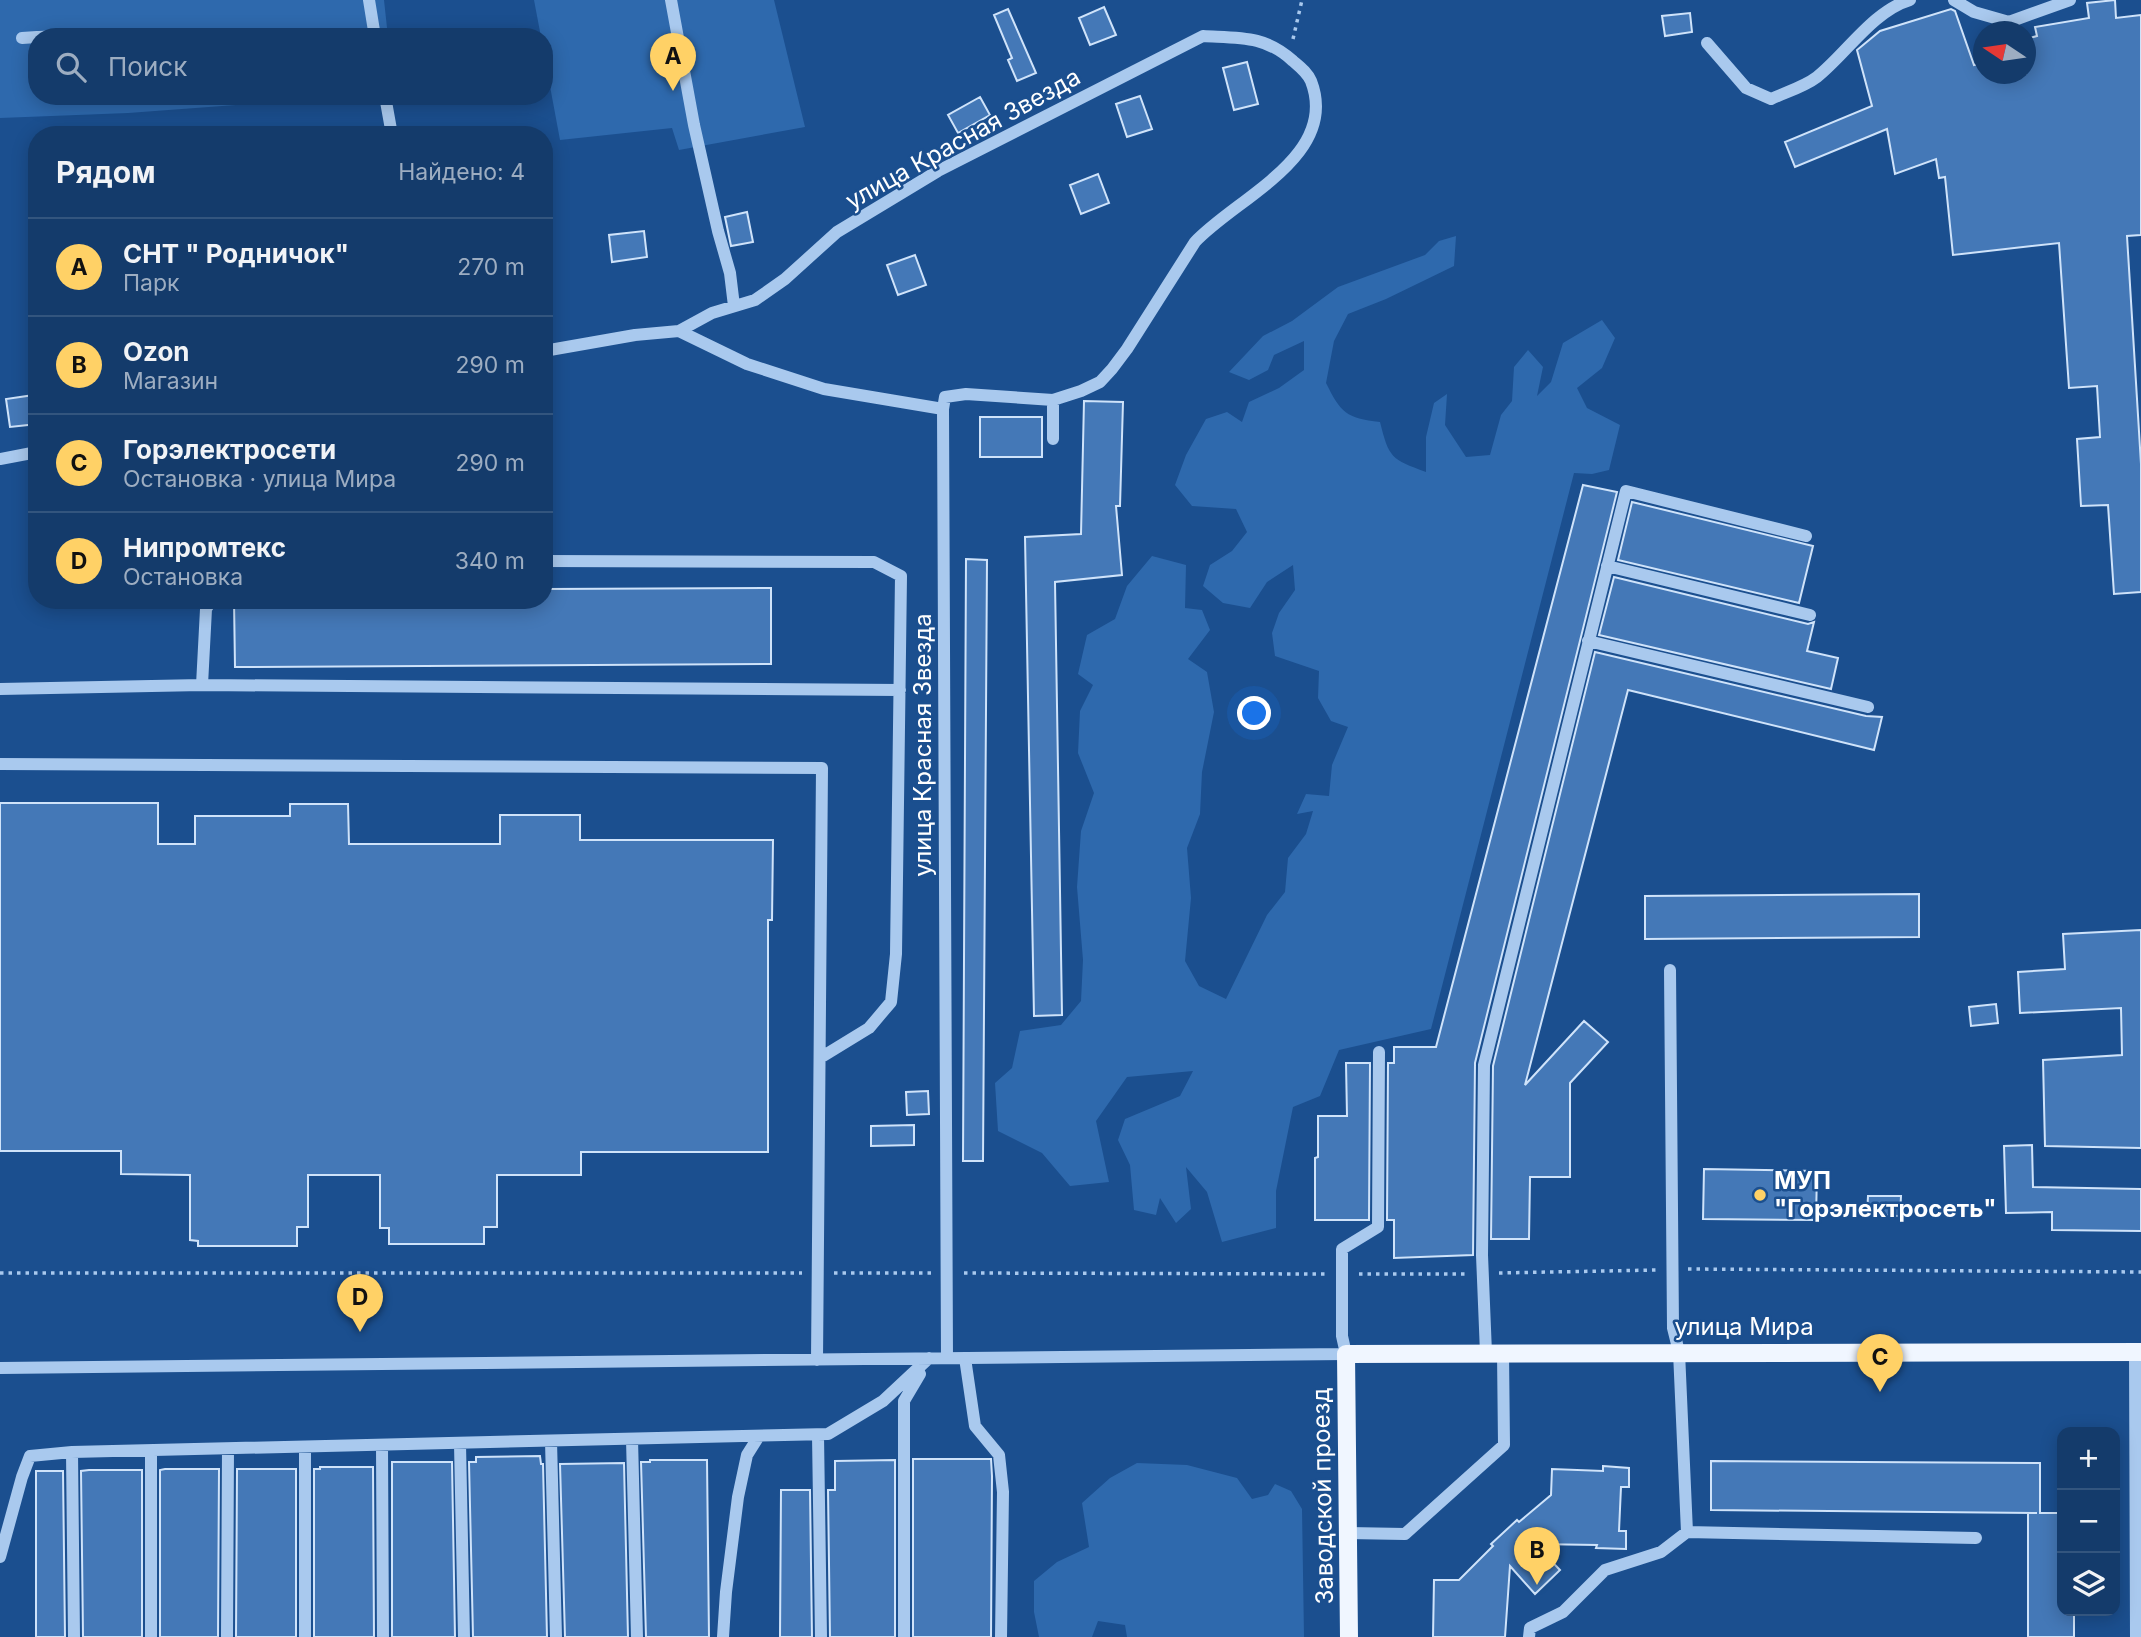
<!DOCTYPE html>
<html lang="ru">
<head>
<meta charset="utf-8">
<style>
  :root { --surface:#143b6b; --page:#214673; --text:#f1f3f6; --muted:#9dadc1; --line:#33557e; --accent:#ffd166 }
  body { margin:0; font-family:Inter,sans-serif; background:var(--page); color:var(--text) }
  .controls { position:absolute; right:21px; bottom:21px; display:grid; overflow:hidden; border-radius:14px; box-shadow:0 4px 18px #0003 }
  .controls button { width:63px; height:63px; display:grid; place-items:center; padding:0; border:0; border-bottom:2px solid var(--line); background:var(--surface); color:var(--text); font:35px sans-serif }
  .compass { position:absolute; left:1973px; top:21px; width:63px; height:63px; border-radius:50%; background:var(--surface); box-shadow:0 4px 18px #0003; rotate:283deg }
  .you { position:absolute; left:1255px; top:714px; width:24px; height:24px; margin:-18px; border:5px solid #fff; border-radius:50%; background:#1a73e8; box-shadow:0 0 0 10px #1a73e833 }
  .badge { display:grid; place-items:center; width:46px; height:46px; border-radius:50%; background:var(--accent); color:#111; font-size:23px; font-weight:700 }
  .pin { position:absolute; translate:-50% -58px; filter:drop-shadow(0 2px 4px #0008) }
  .pin::after { content:''; position:absolute; top:37px; width:24px; height:21px; background:inherit; clip-path:polygon(0 0,100% 0,50% 100%) }
  .list { margin:0; padding:0; list-style:none }
  h2 { display:flex; justify-content:space-between; align-items:center; height:91px; margin:0; padding:0 28px; font-size:30px }
  h2 small { font-size:23px; font-weight:400; color:var(--muted) }
  .list li { display:grid; grid-template-columns:46px 1fr auto; gap:21px; align-items:center; box-sizing:border-box; height:98px; padding:0 28px; border-top:2px solid var(--line) }
  .list b { display:block; font-size:26px; white-space:nowrap }
  .list p { margin:0; font-size:23px; white-space:nowrap; color:var(--muted) }
  .list em { font-size:23px; font-style:normal; color:var(--muted) }
  .icon { flex:none; width:38px; height:38px; fill:none; stroke:currentColor; stroke-width:2; stroke-linecap:round; stroke-linejoin:round }
  .map { position:relative; flex:none; width:2141px; height:1637px; overflow:hidden }
  .search { position:absolute; background:var(--surface); box-shadow:0 4px 18px #0003; left:28px; top:28px; width:525px; height:77px; display:flex; align-items:center; gap:18px; box-sizing:border-box; padding:0 24px; border-radius:28px; color:var(--muted); font-size:26px }
  .panel { position:absolute; background:var(--surface); box-shadow:0 4px 18px #0003; left:28px; top:126px; width:525px; height:483px; border-radius:28px }
  .map>svg:first-child { display:block }
  .green { fill:#2e69ad }
  .building { fill:#4478b7; stroke:#cfe3fa; stroke-width:2 }
  .lines { fill:none; stroke-linecap:round; stroke-linejoin:round }
  .path { stroke:#a9c9ee; stroke-width:3.5; stroke-dasharray:3.5 5; stroke-linecap:butt }
  .minor { stroke:#a9c9ee; stroke-width:12 }
  .major { stroke:#f0f6ff; stroke-width:18 }
  .poi-dot { fill:#ffd166; stroke:#1b4f8f; stroke-width:2.5 }
  .labels { text-anchor:middle; stroke-width:5; stroke-linejoin:round; paint-order:stroke }
  .street-label { font-size:24px; fill:#fff; stroke:#1b4f8f }
  .poi-label { font-size:24px; font-weight:bold; fill:#fff; stroke:#1b4f8f; text-anchor:start }
</style>
</head>
<body>
<div class="map">
<svg width="2141" height="1637" viewBox="0 0 2141 1637">
  <rect width="100%" height="100%" fill="#1b4f8f"/>
  <!-- green -->
  <path class="green" d="M 0,0 L 384,0 L 388,37 L 37,37 L 37,96 L 288,96 L 263,103 L 128,113 L 0,118 Z
    M 534,0 L 774,0 L 805,127 L 679,150 L 672,128 L 560,140 L 544,54 L 544,37 L 541,37 Z
    M 1456,236 L 1454,266 L 1386,299 L 1348,314 L 1334,341 L 1326,383 C 1341,413 1346,418 1380,422 C 1389,458 1391,459 1426,472 L 1426,437 L 1434,403 L 1447,394 L 1445,425 L 1466,457 L 1490,455 L 1501,415 L 1512,401 L 1514,367 L 1528,350 L 1543,367 L 1537,396 L 1551,382 L 1563,343 L 1602,320 L 1615,338 L 1602,368 L 1577,388 L 1587,408 L 1620,425 L 1609,470 L 1592,474 L 1574,473 L 1431,1029 L 1339,1050 L 1320,1096 L 1293,1107 L 1276,1191 L 1276,1228 L 1222,1242 L 1207,1192 L 1186,1167 L 1191,1209 L 1176,1223 L 1160,1198 L 1156,1215 L 1134,1210 L 1130,1165 L 1118,1140 L 1125,1119 L 1180,1096 L 1193,1071 L 1127,1077 L 1096,1121 L 1109,1182 L 1070,1186 L 1042,1153 L 998,1131 L 995,1083 L 1012,1068 L 1020,1031 L 1061,1025 L 1081,1001 L 1083,960 L 1077,887 L 1081,831 L 1094,793 L 1078,753 L 1080,711 L 1093,685 L 1078,674 L 1087,635 L 1115,619 L 1127,586 L 1152,556 L 1186,565 L 1185,608 L 1202,610 L 1210,630 L 1188,659 L 1207,672 L 1214,712 L 1202,772 L 1200,814 L 1187,848 L 1191,898 L 1185,961 L 1199,986 L 1226,999 L 1267,915 L 1285,892 L 1288,858 L 1306,834 L 1313,811 L 1297,814 L 1306,794 L 1329,796 L 1332,765 L 1348,727 L 1331,721 L 1318,698 L 1319,671 L 1275,656 L 1272,633 L 1279,613 L 1295,590 L 1293,565 L 1267,582 L 1250,608 L 1223,603 L 1203,586 L 1210,565 L 1232,551 L 1247,532 L 1236,509 L 1192,506 L 1175,485 L 1186,455 L 1206,419 L 1227,412 L 1242,422 L 1249,402 L 1279,388 L 1304,370 L 1304,341 L 1274,355 L 1268,370 L 1249,380 L 1229,372 L 1263,336 L 1292,321 L 1338,287 L 1425,255 L 1439,241 Z
    M 1137,1463 L 1187,1465 L 1237,1478 L 1252,1499 L 1268,1495 L 1275,1484 L 1291,1491 L 1302,1509 L 1304,1637 L 1127,1637 L 1125,1625 L 1098,1621 L 1092,1637 L 1039,1637 L 1034,1612 L 1034,1581 L 1057,1562 L 1089,1547 L 1082,1503 L 1110,1478 Z"/>
  <!-- building -->
  <path class="building" d="M 2115,0 L 2116,18 L 2141,15 L 2141,235 L 2127,236 L 2141,464 L 2141,592 L 2114,594 L 2108,505 L 2081,506 L 2077,439 L 2100,437 L 2097,386 L 2069,388 L 2059,243 L 1953,255 L 1945,177 L 1939,178 L 1936,159 L 1895,174 L 1887,129 L 1795,167 L 1785,142 L 1872,106 L 1857,50 L 1880,31 L 1951,9 L 1955,11 L 1974,65 L 1984,63 L 1984,74 L 2026,74 L 2026,39 L 2037,36 L 2035,27 L 2089,18 L 2087,3 Z
    M 1104,7 L 1116,35 L 1090,45 L 1079,18 Z
    M 1008,9 L 1036,73 L 1017,81 L 1008,60 L 1012,58 L 994,15 Z
    M 1690,13 L 1692,32 L 1665,36 L 1662,16 Z
    M 1247,62 L 1258,104 L 1234,110 L 1223,68 Z
    M 1140,96 L 1152,129 L 1127,137 L 1116,104 Z
    M 980,97 L 990,115 L 958,133 L 948,115 Z
    M 1098,174 L 1109,203 L 1081,214 L 1070,185 Z
    M 747,212 L 753,242 L 731,246 L 725,217 Z
    M 644,231 L 647,257 L 612,262 L 609,235 Z
    M 915,255 L 926,285 L 898,295 L 887,265 Z
    M 34,395 L 37,424 L 10,427 L 6,399 Z
    M 1084,401 L 1123,402 L 1120,506 L 1116,506 L 1122,575 L 1055,582 L 1062,1015 L 1034,1016 L 1025,537 L 1081,534 Z
    M 980,417 L 1042,417 L 1042,457 L 980,457 Z
    M 1583,485 L 1617,492 L 1475,1063 L 1473,1255 L 1394,1258 L 1394,1220 L 1387,1220 L 1388,1063 L 1394,1063 L 1394,1047 L 1436,1047 Z
    M 1632,502 L 1813,546 L 1799,603 L 1618,560 Z
    M 966,559 L 987,560 L 983,1161 L 963,1161 Z
    M 1614,577 L 1808,624 L 1814,622 L 1807,651 L 1838,658 L 1831,689 L 1599,635 Z
    M 771,588 L 771,664 L 235,667 L 234,600 L 544,600 L 544,589 Z
    M 1595,652 L 1866,716 L 1882,717 L 1874,750 L 1628,690 L 1525,1085 L 1584,1021 L 1608,1042 L 1570,1083 L 1570,1177 L 1530,1177 L 1529,1239 L 1491,1239 L 1493,1066 Z
    M 0,803 L 158,803 L 158,844 L 195,844 L 195,816 L 290,816 L 290,804 L 348,804 L 349,844 L 500,844 L 500,815 L 580,815 L 580,840 L 773,840 L 772,920 L 768,920 L 768,1152 L 581,1152 L 581,1175 L 497,1175 L 497,1227 L 484,1227 L 484,1244 L 389,1244 L 389,1228 L 380,1228 L 380,1175 L 308,1175 L 308,1227 L 297,1227 L 297,1246 L 198,1246 L 198,1241 L 190,1240 L 190,1175 L 121,1174 L 121,1151 L 0,1151 Z
    M 1919,894 L 1919,937 L 1645,939 L 1645,896 Z
    M 2141,930 L 2141,1148 L 2045,1146 L 2043,1060 L 2122,1055 L 2121,1008 L 2020,1013 L 2018,972 L 2065,969 L 2063,934 Z
    M 1996,1004 L 1998,1023 L 1971,1026 L 1969,1007 Z
    M 1346,1063 L 1370,1063 L 1369,1220 L 1315,1220 L 1315,1158 L 1318,1157 L 1318,1116 L 1347,1116 Z
    M 928,1091 L 929,1114 L 907,1115 L 906,1092 Z
    M 914,1125 L 914,1145 L 871,1146 L 871,1126 Z
    M 2032,1145 L 2033,1187 L 2141,1189 L 2141,1231 L 2052,1230 L 2052,1212 L 2006,1213 L 2004,1146 Z
    M 1704,1169 L 1817,1171 L 1816,1220 L 1703,1219 Z
    M 1868,1196 L 1901,1196 L 1900,1216 L 1867,1215 Z
    M 540,1456 L 541,1464 L 543,1464 L 547,1637 L 473,1637 L 469,1462 L 476,1462 L 476,1457 Z
    M 913,1459 L 991,1459 L 992,1476 L 991,1637 L 913,1637 Z
    M 650,1460 L 707,1460 L 709,1637 L 646,1637 L 641,1462 L 650,1462 Z
    M 895,1460 L 895,1637 L 830,1637 L 828,1490 L 835,1490 L 835,1461 Z
    M 1711,1461 L 2040,1463 L 2040,1513 L 2062,1513 L 2062,1611 L 2074,1611 L 2074,1637 L 2028,1637 L 2028,1513 L 2037,1513 L 1711,1510 Z
    M 392,1462 L 452,1462 L 455,1637 L 392,1637 Z
    M 624,1463 L 628,1637 L 565,1637 L 560,1464 Z
    M 1603,1466 L 1629,1468 L 1629,1487 L 1621,1487 L 1619,1531 L 1626,1531 L 1626,1549 L 1596,1548 L 1597,1545 L 1535,1544 L 1560,1570 L 1535,1594 L 1510,1566 L 1505,1637 L 1433,1637 L 1434,1580 L 1459,1580 L 1493,1546 L 1491,1544 L 1517,1520 L 1519,1522 L 1551,1495 L 1552,1469 L 1603,1471 Z
    M 320,1467 L 373,1467 L 374,1637 L 314,1637 L 314,1469 L 320,1469 Z
    M 165,1469 L 219,1469 L 218,1637 L 160,1637 L 160,1470 Z
    M 237,1469 L 296,1469 L 296,1637 L 236,1637 Z
    M 89,1470 L 142,1470 L 142,1637 L 83,1637 L 81,1471 Z
    M 36,1471 L 63,1471 L 65,1637 L 36,1637 Z
    M 781,1490 L 810,1490 L 812,1637 L 780,1637 Z"/>
  <g class="lines">
    <!-- path -->
    <path class="path" d="M 1293,39 L 1302,0
      M 1688,1269 L 2141,1272
      M 0,1273 L 802,1273
      M 834,1273 L 931,1273
      M 964,1273 L 1327,1274
      M 1499,1273 L 1656,1270
      M 1359,1274 L 1467,1274"/>
    <!-- minor -->
    <path class="minor" d="M 369,0 L 375,37
      M 671,0 L 694,125 L 718,231 L 730,273 L 734,306
      M 1954,0 L 1974,12 L 2009,22 L 2070,0
      M 39,37 L 100,34 L 262,37
      M 22,38 L 37,37
      M 1707,43 L 1746,88 L 1771,99 C 1786,92 1804,87 1817,77 C 1846,54 1873,11 1910,0
      M 385,96 L 392,135
      M 679,331 L 712,313 L 755,300 L 785,279 L 837,232 L 938,171 L 1203,36 C 1239,38 1265,35 1293,61 C 1300,67 1307,72 1311,81 C 1340,156 1236,198 1195,242 L 1127,349 L 1112,369 L 1100,382 L 1081,391 L 1053,400
      M 544,351 L 635,335 L 679,331 L 747,364 L 824,389 L 943,409 L 947,1358
      M 943,409 L 945,397 L 966,394 L 1053,400 L 1053,439
      M 0,459 L 37,452
      M 544,561 L 874,562 L 901,576 L 896,954 L 891,1002 L 869,1028 L 820,1058
      M 1607,566 L 1810,615
      M 1588,641 L 1868,707
      M 202,685 L 900,690
      M 0,689 L 202,685 L 206,609 L 212,600
      M 0,764 L 822,768 L 817,1360
      M 1670,970 L 1673,1328 L 1679,1352 L 1687,1532 L 1976,1538
      M 2135,1352 L 2136,1637
      M 1486,1353 L 1482,1255 L 1484,1065 L 1626,491 L 1806,536
      M 965,1358 L 975,1426 L 999,1455 L 1003,1492 L 1001,1637
      M 0,1368 L 1346,1354 L 1342,1336 L 1342,1249 L 1378,1227 L 1379,1052
      M 818,1435 L 821,1637
      M 632,1439 L 637,1637
      M 551,1441 L 556,1637
      M 460,1444 L 464,1637
      M 382,1446 L 383,1637
      M 72,1452 L 74,1637
      M 1348,1533 L 1405,1534 L 1504,1445 L 1503,1353
      M 0,1557 L 22,1477 L 30,1456 L 72,1452 L 828,1434 L 883,1401 L 929,1358
      M 151,1637 L 151,1451
      M 227,1637 L 228,1449
      M 305,1637 L 305,1447
      M 723,1637 L 726,1592 L 738,1497 L 747,1455 L 759,1436
      M 904,1637 L 904,1401 L 920,1374
      M 1529,1637 L 1530,1628 L 1563,1612 L 1605,1570 L 1661,1552 L 1687,1532"/>
    <!-- major -->
    <path class="major" d="M 1349,1637 L 1346,1354 L 2141,1352"/>
  </g>
  <!-- markers -->
  <circle class="poi-dot" cx="1760" cy="1195" r="7"/>
  <g class="labels">
    <!-- street labels -->
    <g class="street-label">
      <text transform="translate(963 139) rotate(-29)" y="8">улица Красная Звезда</text>
      <text transform="translate(923 745) rotate(-90)" y="8">улица Красная Звезда</text>
      <text x="1744" y="1335">улица Мира</text>
      <text transform="translate(1323 1496) rotate(-91)" y="8">Заводской проезд</text>
    </g>
    <!-- poi labels -->
    <g class="poi-label">
      <text x="1774" y="1189">МУП<tspan x="1774" dy="28">"Горэлектросеть"</tspan></text>
    </g>
  </g>
</svg>
<div class="controls">
<button>+</button>
<button>−</button>
<button><svg class="icon" aria-label="layers" viewBox="0 0 24 24"><path d="M12 4l9 5-9 5-9-5zM3 14l9 5 9-5"/></svg></button>
</div>
<svg class="compass" viewBox="-18 -18 36 36"><path d="M0-13l5 13h-10z" fill="#e53935"/><path d="M0 13l5-13h-10z" fill="#9dadc1"/></svg>
<div class="you"></div>
<div class="pin badge" style="left:673px;top:91px">A</div>
<div class="pin badge" style="left:1537px;top:1585px">B</div>
<div class="pin badge" style="left:1880px;top:1392px">C</div>
<div class="pin badge" style="left:360px;top:1332px">D</div>
<div class="search"><svg class="icon" aria-label="search" viewBox="0 0 24 24"><circle cx="10" cy="10" r="6"/><path d="M15 15l6 6"/></svg>Поиск</div>
<section class="panel">
<h2>Рядом<small>Найдено: 4</small></h2>
<ul class="list">
<li><span class="badge">A</span><div><b>СНТ &quot; Родничок&quot;</b><p>Парк</p></div><em>270 m</em></li>
<li><span class="badge">B</span><div><b>Ozon</b><p>Магазин</p></div><em>290 m</em></li>
<li><span class="badge">C</span><div><b>Горэлектросети</b><p>Остановка · улица Мира</p></div><em>290 m</em></li>
<li><span class="badge">D</span><div><b>Нипромтекс</b><p>Остановка</p></div><em>340 m</em></li>
</ul>
</section>
</div>
</body>
</html>
